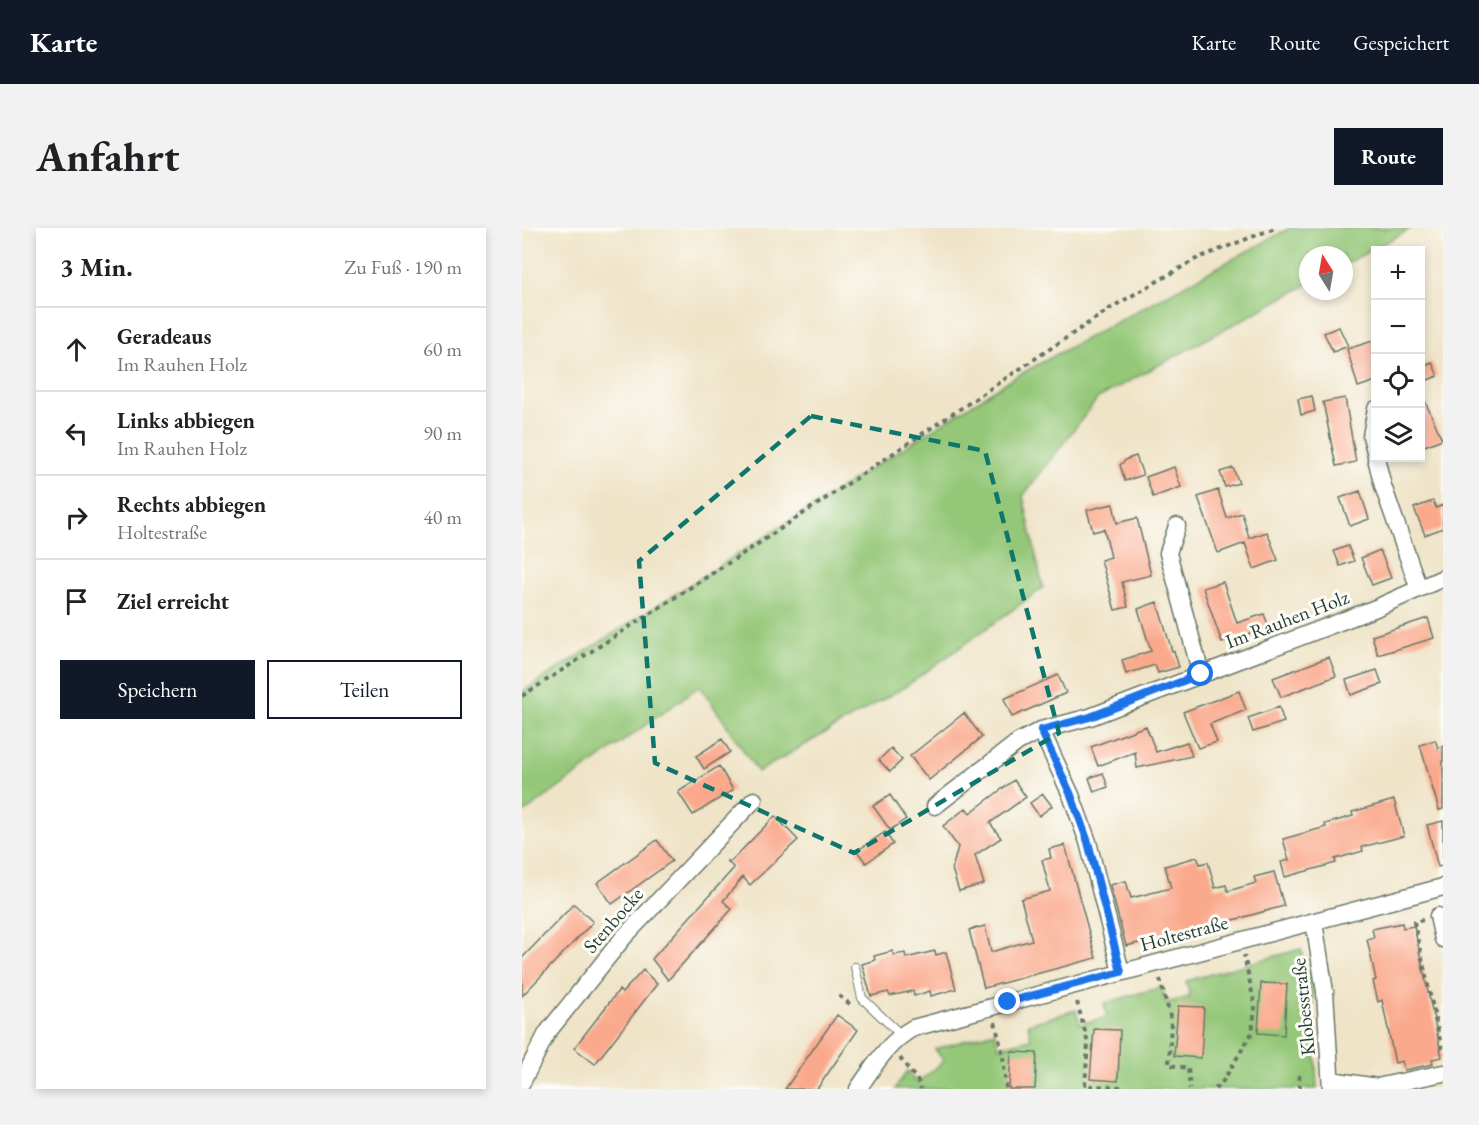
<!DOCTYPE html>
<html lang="de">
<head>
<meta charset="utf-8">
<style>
  :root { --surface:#fff; --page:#f2f2f2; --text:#202124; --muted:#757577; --line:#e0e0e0; --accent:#111827 }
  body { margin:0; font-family:"EB Garamond",serif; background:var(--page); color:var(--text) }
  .controls { position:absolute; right:18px; top:18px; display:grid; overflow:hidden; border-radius:0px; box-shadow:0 3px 9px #0003 }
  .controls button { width:54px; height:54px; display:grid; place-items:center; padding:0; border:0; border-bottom:2px solid var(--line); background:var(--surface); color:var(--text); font:30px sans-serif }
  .compass { position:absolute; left:777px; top:18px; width:54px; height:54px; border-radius:50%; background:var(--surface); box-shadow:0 3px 9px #0003; rotate:349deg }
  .stop { position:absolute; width:18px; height:18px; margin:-14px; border:4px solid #1a73e8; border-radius:50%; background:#fff }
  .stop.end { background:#1a73e8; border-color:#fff; box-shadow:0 2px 6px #0008 }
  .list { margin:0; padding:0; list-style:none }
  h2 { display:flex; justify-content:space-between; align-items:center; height:78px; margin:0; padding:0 24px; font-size:26px }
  h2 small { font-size:20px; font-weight:400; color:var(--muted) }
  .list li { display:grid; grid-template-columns:39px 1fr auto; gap:18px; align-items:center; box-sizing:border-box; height:84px; padding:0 24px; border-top:2px solid var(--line) }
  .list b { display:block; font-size:22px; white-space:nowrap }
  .list p { margin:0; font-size:20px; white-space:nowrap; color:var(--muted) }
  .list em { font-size:20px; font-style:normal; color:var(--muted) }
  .actions { display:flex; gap:12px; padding:18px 24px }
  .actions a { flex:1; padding:14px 0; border:2px solid var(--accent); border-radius:0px; text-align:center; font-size:21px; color:var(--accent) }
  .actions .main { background:var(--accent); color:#fff }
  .icon { flex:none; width:33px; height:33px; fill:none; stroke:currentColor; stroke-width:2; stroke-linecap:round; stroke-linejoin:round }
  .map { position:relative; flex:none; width:921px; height:861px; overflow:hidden; border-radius:0px }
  header { display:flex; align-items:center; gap:36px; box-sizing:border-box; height:84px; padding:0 30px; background:var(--accent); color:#fff }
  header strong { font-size:28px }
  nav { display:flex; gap:33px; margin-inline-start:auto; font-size:21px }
  .intro { display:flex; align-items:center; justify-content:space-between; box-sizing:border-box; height:144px; padding:0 36px }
  h1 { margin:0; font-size:42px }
  .button { padding:15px 27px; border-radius:0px; background:var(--accent); color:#fff; font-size:21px; font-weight:700 }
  main { display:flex; gap:36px; padding:0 36px }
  aside { flex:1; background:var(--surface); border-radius:0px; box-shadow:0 3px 9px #0003 }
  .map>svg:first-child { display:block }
  .green { fill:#94c778; stroke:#5a8256; stroke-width:1.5 }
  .building { fill:#faa98c }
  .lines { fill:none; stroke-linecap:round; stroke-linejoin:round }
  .service-casing { stroke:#687768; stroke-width:10 }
  .minor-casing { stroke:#687768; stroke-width:19 }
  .path { stroke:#687768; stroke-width:4; stroke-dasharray:4.5 4.5; stroke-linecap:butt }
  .service { stroke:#fff; stroke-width:8 }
  .minor { stroke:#fff; stroke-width:16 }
  .route { stroke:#1a73e8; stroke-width:8 }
  .marked { fill:none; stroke:#0f766e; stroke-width:4.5; stroke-dasharray:12 8; stroke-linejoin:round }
  .labels { text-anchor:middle; stroke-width:6; stroke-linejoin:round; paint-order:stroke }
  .street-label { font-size:20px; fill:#1f3d34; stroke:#fdfcf7 }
</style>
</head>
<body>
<header>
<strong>Karte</strong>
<nav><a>Karte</a><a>Route</a><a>Gespeichert</a></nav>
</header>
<div class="intro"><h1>Anfahrt</h1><a class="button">Route</a></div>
<main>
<aside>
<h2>3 Min.<small>Zu Fuß · 190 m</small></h2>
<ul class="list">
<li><svg class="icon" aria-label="ahead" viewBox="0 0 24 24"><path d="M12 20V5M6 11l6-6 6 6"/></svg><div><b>Geradeaus</b><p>Im Rauhen Holz</p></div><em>60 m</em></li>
<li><svg class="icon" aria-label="left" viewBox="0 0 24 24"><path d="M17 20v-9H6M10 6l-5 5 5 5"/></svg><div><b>Links abbiegen</b><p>Im Rauhen Holz</p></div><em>90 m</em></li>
<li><svg class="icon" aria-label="right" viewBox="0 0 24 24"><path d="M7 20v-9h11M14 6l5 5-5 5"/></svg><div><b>Rechts abbiegen</b><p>Holtestraße</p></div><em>40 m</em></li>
<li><svg class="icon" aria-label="arrive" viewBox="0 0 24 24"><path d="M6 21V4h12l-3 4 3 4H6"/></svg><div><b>Ziel erreicht</b></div></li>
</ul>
<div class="actions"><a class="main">Speichern</a><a>Teilen</a></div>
</aside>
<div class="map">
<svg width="921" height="861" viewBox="0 0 921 861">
  <rect width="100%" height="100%" fill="#fdfcf7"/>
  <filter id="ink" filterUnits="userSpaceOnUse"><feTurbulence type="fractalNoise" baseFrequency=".0167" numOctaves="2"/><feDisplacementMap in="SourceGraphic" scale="12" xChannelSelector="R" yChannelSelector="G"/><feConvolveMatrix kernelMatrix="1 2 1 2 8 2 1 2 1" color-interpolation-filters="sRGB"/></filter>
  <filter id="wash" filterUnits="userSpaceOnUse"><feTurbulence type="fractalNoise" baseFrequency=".008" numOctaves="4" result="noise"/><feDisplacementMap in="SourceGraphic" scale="24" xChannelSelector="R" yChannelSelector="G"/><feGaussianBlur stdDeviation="1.35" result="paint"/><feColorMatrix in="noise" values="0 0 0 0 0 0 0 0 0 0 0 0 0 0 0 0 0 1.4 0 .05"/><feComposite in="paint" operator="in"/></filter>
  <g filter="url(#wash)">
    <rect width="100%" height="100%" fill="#efe4c8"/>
    <!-- green -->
    <path class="green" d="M 768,0 L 890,0 L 822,37 L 822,27 L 786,27 L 786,56 L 576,170 L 501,268 L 521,360 L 384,458 L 236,544 L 178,458 L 0,586 L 0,464 L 491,150 Z
      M 779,721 L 790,760 L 795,861 L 373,861 L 385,843 L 395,855 L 422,833 L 413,821 L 473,804 L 477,819 L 509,811 L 506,796 L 554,782 L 558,796 L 585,789 L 582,775 L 640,759 L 644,775 L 668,769 L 664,753 Z"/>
    <g id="blocks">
      <!-- building -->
      <path class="building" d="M 817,99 L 826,118 L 811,124 L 802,105 Z
        M 854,112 L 854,153 L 836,159 L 825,121 Z
        M 910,134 L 916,148 L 898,155 L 898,139 Z
        M 898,162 L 920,211 L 898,220 Z
        M 790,168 L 793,183 L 779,187 L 776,171 Z
        M 823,170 L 834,234 L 814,238 L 801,174 Z
        M 614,228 L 621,247 L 603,253 L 598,237 L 605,231 Z
        M 652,239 L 659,259 L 631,269 L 624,249 Z
        M 711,240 L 717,255 L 703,259 L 698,244 Z
        M 696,262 L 705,290 L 720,285 L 727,310 L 745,304 L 756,332 L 732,341 L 723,315 L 696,325 L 676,269 Z
        M 838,263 L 847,291 L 828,298 L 818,270 Z
        M 911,273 L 914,280 L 921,277 L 921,300 L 903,307 L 892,280 Z
        M 591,276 L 595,295 L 615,290 L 629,347 L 600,354 L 606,379 L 593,382 L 579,332 L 589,329 L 582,301 L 571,304 L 565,282 Z
        M 826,318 L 832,333 L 818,338 L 812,323 Z
        M 858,322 L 869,350 L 850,357 L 839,330 Z
        M 701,354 L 715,395 L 742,386 L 747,399 L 700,415 L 681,360 Z
        M 635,374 L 650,423 L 652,423 L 657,439 L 636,445 L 633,437 L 604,446 L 600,432 L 629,423 L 616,381 Z
        M 906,390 L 912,410 L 856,427 L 850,408 Z
        M 807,429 L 814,448 L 759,469 L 751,450 Z
        M 855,442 L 860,456 L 829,467 L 824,452 Z
        M 536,447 L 544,465 L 490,489 L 482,471 Z
        M 717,463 L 724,482 L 688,496 L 695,514 L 676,520 L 661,484 Z
        M 757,479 L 762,494 L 731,504 L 726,490 Z
        M 442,485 L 460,509 L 407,552 L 388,528 Z
        M 624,498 L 634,524 L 665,514 L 670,528 L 615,540 L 613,524 L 576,538 L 569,519 Z
        M 200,511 L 208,524 L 182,541 L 174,528 Z
        M 913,512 L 916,520 L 921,518 L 921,581 L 917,582 L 898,517 Z
        M 369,520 L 380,532 L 368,544 L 357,532 Z
        M 197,538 L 211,562 L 171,587 L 156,564 Z
        M 581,545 L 586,559 L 572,564 L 567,550 Z
        M 492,552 L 504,569 L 468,595 L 479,610 L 453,627 L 462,656 L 437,663 L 430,641 L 436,619 L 421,598 L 444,580 L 448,585 Z
        M 521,566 L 530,578 L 517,588 L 508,575 Z
        M 368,567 L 384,591 L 368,602 L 351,578 Z
        M 872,572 L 882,608 L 840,619 L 841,623 L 813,631 L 814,635 L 763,649 L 759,634 L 767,632 L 761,611 L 804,599 L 803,596 L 831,588 L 830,584 Z
        M 253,588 L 276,612 L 228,657 L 221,649 L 201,673 L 210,681 L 146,752 L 130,731 L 212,640 L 205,633 L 209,633 Z
        M 921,593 L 921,638 L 916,639 L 905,597 Z
        M 363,604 L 371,616 L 344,635 L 335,623 Z
        M 135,612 L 150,633 L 90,676 L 75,655 Z
        M 543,617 L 574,730 L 462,760 L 447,702 L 463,698 L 469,724 L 510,712 L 499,671 L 528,663 L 520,632 L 529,630 L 527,621 Z
        M 675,629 L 678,636 L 686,634 L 693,660 L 704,657 L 706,663 L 734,655 L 732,649 L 752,644 L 762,678 L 621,717 L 620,714 L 604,718 L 588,657 L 604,653 L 609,670 L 649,660 L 643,638 Z
        M 52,676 L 71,694 L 0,768 L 0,730 Z
        M 880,695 L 881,700 L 892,698 L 920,829 L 910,831 L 911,836 L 882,842 L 880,833 L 873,835 L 860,772 L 856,774 L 851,753 L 854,752 L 845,711 L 852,709 L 850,701 Z
        M 371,723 L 372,727 L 383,725 L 384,730 L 413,723 L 414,727 L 424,724 L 434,761 L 409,768 L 408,763 L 392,768 L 391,763 L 368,768 L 366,764 L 349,768 L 340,736 L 353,732 L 352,728 Z
        M 121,742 L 135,756 L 73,836 L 52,820 L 97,762 L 100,765 Z
        M 739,755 L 765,756 L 762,807 L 736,805 Z
        M 656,778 L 682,779 L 679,830 L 652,828 Z
        M 315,787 L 336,802 L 295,861 L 263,861 Z
        M 572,801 L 598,802 L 596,853 L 568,851 Z
        M 489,824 L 515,825 L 513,861 L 487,861 Z"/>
    </g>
  </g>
  <g filter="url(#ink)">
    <use href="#blocks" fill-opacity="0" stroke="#687768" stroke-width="1.5"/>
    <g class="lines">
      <!-- service casing -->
      <g class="service-casing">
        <path id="service" d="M 333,739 L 340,770 L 379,807"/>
      </g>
      <!-- minor casing -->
      <g class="minor-casing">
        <path id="minor" d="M 854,181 L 849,208 L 854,227
          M 854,230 L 861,258 L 897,361
          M 655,298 L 646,325 L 679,446
          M 519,502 L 549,567 L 566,614 L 599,744
          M 413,578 L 496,514 L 519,502 L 568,489 L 854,380 L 921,350
          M 916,688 L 921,711
          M 792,694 L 803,764 L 809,861
          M 809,852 L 855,859 L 921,845
          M 0,854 L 25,805 L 101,710 L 232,572
          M 336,861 C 352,838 366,814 391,800 L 921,659"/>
      </g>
      <!-- path -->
      <path class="path" d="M 0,468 L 228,321 L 592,78 L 676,30 L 753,0
        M 901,692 L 892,694 L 921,826
        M 638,751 L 649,792 L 647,837 L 666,840 L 668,861
        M 317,768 L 328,776
        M 555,774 L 566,815 L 563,858 L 599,859 L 602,861
        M 473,794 L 481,828 L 484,861
        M 378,830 L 398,856 L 399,861
        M 777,847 L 778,861
        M 693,861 L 701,853 L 730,805 L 733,778 L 722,727"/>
      <!-- service -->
      <use href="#service" class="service"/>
      <!-- minor -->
      <use href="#minor" class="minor"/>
    </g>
  </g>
  <g class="lines" filter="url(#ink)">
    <!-- route -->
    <path class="route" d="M 486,774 L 599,744 L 566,614 L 549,567 L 519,502 L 568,489 L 679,446"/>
  </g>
  <!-- marked area -->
  <path class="marked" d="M 289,188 L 463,223 L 537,505 L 332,625 L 133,535 L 117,333 Z"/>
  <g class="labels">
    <!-- street labels -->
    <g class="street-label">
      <text transform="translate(765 391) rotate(-21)" y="7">Im Rauhen Holz</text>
      <text transform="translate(91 692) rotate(-49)" y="7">Stenbocke</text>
      <text transform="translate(662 705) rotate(-15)" y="7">Holtestraße</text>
      <text transform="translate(781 779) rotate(-96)" y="7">Klobesstraße</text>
    </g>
  </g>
</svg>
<div class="controls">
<button>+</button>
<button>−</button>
<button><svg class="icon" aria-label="locate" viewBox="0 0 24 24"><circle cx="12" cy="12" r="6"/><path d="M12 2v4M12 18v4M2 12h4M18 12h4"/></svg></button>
<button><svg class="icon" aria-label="layers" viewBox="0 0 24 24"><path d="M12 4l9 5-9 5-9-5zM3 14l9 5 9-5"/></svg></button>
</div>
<svg class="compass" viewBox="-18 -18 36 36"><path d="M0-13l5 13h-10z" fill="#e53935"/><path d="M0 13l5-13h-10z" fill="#757577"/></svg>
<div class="stop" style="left:679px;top:446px"></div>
<div class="stop end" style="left:486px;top:774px"></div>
</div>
</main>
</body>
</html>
